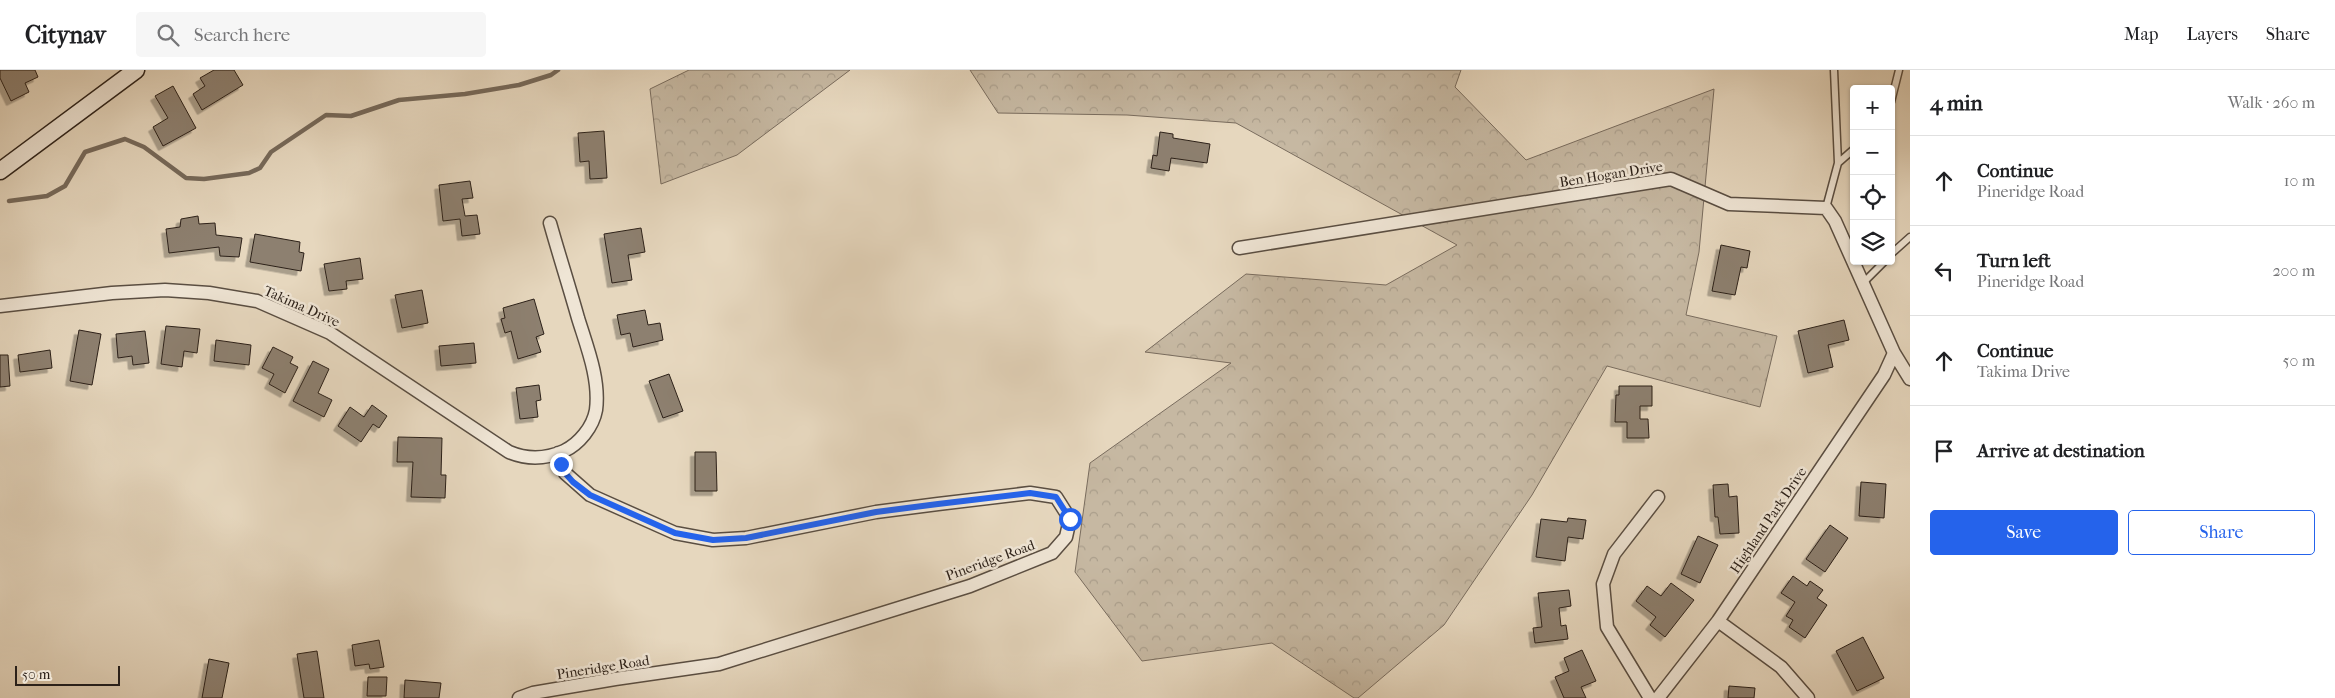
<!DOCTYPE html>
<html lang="en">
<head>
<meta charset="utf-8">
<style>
  :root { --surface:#fff; --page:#f6f6f6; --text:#202124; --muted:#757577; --line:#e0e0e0; --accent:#2563eb }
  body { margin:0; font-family:"IM FELL French Canon",serif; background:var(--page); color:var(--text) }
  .controls { position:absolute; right:15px; top:15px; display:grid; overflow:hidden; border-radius:5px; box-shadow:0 1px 4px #0004 }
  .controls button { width:45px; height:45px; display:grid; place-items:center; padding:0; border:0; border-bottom:1px solid var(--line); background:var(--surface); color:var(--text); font:25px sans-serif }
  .scale { position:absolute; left:15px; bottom:12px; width:105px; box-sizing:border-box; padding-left:5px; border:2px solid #2c2119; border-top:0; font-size:14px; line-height:18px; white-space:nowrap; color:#2c2119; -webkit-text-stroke:4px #efe5d5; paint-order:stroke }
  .stop { position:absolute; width:15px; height:15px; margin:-11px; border:4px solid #2563eb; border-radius:50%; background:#fff }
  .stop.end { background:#2563eb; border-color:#fff; box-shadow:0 1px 5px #0008 }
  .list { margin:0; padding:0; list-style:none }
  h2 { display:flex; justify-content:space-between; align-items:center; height:65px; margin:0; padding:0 20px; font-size:21px }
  h2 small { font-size:16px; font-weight:400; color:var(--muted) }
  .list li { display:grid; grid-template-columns:32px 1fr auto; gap:15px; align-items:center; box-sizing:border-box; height:90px; padding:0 20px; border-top:1px solid var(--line) }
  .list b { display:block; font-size:19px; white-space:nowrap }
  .list p { margin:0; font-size:16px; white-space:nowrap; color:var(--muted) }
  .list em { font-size:16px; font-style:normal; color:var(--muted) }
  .actions { display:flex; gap:10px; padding:15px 20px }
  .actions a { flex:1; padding:11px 0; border:1px solid var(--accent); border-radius:5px; text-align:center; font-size:18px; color:var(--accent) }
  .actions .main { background:var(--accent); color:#fff }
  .icon { flex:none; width:28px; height:28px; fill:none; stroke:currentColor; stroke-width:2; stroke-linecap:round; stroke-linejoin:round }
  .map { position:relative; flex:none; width:1910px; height:628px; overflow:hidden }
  header { display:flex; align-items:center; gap:30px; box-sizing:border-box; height:70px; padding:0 25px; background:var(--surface); border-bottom:1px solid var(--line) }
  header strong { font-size:24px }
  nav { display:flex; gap:28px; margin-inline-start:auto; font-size:18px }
  .search { width:350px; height:45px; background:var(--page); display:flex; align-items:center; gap:12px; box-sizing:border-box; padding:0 18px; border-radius:5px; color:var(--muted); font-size:19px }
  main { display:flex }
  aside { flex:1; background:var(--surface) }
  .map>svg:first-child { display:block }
  .forest { fill:url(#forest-crowns); stroke:#796c5e }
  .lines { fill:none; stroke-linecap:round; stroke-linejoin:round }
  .stream { stroke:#76695a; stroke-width:4.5 }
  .building { fill:#8d806f; stroke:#2c2119; filter:url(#shadow) }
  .lane-casing { stroke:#5a4e42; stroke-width:9 }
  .street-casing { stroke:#5a4e42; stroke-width:15 }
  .secondary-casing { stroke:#2c2119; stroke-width:19 }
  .lane { stroke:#efe5d5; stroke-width:6 }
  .street { stroke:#efe5d5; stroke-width:12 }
  .secondary { stroke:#efe5d5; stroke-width:16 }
  .route { stroke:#2563eb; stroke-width:6 }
  .labels { text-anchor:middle; stroke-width:5; stroke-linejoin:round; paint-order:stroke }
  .street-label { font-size:14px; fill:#2c2119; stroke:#efe5d5 }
</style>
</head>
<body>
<header>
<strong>Citynav</strong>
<div class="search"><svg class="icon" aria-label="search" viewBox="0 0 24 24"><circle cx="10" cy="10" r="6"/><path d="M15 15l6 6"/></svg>Search here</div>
<nav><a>Map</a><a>Layers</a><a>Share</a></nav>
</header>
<main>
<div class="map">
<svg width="1910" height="628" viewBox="0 0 1910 628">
  <defs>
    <pattern id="forest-crowns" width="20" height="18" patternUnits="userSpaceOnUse" patternTransform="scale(1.25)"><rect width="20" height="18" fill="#c6b8a2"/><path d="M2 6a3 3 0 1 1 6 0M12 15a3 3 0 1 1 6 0" fill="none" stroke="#aa9e8b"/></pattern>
    <filter id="shadow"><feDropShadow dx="-4.5" dy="4.5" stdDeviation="0" flood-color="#0004"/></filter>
  </defs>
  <rect width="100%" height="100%" fill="#e6d7be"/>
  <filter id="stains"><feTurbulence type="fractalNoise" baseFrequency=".004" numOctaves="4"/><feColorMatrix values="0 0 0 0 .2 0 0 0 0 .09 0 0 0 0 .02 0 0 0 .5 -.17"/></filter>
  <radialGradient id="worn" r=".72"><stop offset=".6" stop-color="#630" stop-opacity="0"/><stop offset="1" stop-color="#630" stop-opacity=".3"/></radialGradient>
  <!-- forest -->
  <path class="forest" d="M 689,0 L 850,0 L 737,85 L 661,114 L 650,19 Z
    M 970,0 L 1461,0 L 1455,17 L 1526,90 L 1714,19 L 1699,182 L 1686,245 L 1777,266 L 1760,337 L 1607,296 L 1532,425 L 1444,555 L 1358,628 L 1354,628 L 1272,573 L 1142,591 L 1075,502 L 1090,393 L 1231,293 L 1145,282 L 1246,204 L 1386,215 L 1457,175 L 1236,53 L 1127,45 L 998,43 Z"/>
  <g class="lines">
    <!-- stream -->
    <path class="stream" d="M 9,131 L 47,126 L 65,116 L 85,82 L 125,69 L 144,77 L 186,108 L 204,109 L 249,103 L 260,98 L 271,82 L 326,45 L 351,46 L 399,30 L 465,24 L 519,15 L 551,5 L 558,0"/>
  </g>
  <!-- building -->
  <path class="building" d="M 0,0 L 35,0 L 38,7 L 25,13 L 29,22 L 11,31 L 0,8 Z
    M 214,0 L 234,0 L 243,15 L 202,40 L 193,24 L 205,16 L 200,8 Z
    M 173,16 L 196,58 L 163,76 L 153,57 L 168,48 L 155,26 Z
    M 604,61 L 607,108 L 590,109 L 589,91 L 580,92 L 578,63 Z
    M 1160,62 L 1173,64 L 1173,68 L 1210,74 L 1207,93 L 1171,88 L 1169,101 L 1151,98 L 1153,85 L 1157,86 Z
    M 470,111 L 473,128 L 462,129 L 465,146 L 477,145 L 480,164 L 462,166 L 460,149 L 443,151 L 439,115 Z
    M 198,146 L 199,154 L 215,153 L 216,165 L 242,168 L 239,187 L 220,186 L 219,177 L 169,183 L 166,159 L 180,157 L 181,149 Z
    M 641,158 L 645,182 L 628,185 L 632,210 L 612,213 L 604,164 Z
    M 255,164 L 300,172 L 299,182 L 304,183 L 301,201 L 250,192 Z
    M 1721,175 L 1750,181 L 1747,198 L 1741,197 L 1735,225 L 1712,221 Z
    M 360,188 L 363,209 L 346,211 L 347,219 L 329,221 L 324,194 Z
    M 422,220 L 428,253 L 402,258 L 395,225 Z
    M 534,229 L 544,264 L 536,267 L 541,282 L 518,289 L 511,261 L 505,263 L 501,249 L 505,248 L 503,238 Z
    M 645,240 L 648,255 L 660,253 L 663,270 L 633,277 L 630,263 L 621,265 L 617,245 Z
    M 1844,250 L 1849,270 L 1828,275 L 1833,297 L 1808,303 L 1798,261 Z
    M 166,256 L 200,259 L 197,283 L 184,281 L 182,297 L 161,294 Z
    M 79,260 L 101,264 L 92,315 L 70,311 Z
    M 145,261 L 149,293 L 133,295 L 132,286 L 118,288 L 116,264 Z
    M 216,270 L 251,275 L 249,295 L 214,291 Z
    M 474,273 L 476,293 L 441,296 L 439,276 Z
    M 273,277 L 293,287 L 290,293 L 298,297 L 285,323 L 269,314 L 274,304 L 262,298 Z
    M 50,280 L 52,298 L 20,302 L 18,285 Z
    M 0,285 L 8,285 L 10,316 L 0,317 Z
    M 313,291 L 329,299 L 318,323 L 332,330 L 324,347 L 293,331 Z
    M 669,304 L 683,341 L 663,348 L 649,311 Z
    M 539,315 L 541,330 L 536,331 L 538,347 L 520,349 L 516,318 Z
    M 1619,316 L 1652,316 L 1652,336 L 1640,336 L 1640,349 L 1648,349 L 1649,368 L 1627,368 L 1627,352 L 1615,352 L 1616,325 L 1619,325 Z
    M 372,335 L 387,346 L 379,358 L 373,354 L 361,372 L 338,356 L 350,337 L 364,347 Z
    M 398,367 L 442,368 L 441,405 L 446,405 L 445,428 L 411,427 L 413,392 L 397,392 Z
    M 695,382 L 716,382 L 717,421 L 695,421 Z
    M 1861,412 L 1886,414 L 1884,448 L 1859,446 Z
    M 1728,414 L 1729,427 L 1737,426 L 1739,463 L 1720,464 L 1718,447 L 1715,447 L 1713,415 Z
    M 1568,448 L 1586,450 L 1583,469 L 1568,467 L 1565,491 L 1536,487 L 1541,449 L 1567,452 Z
    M 1830,455 L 1848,468 L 1825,502 L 1806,489 Z
    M 1698,466 L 1718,475 L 1700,513 L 1681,504 Z
    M 1793,506 L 1807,516 L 1810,511 L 1823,520 L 1817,528 L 1827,535 L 1805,568 L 1789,557 L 1793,550 L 1786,546 L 1795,532 L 1781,523 Z
    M 1671,513 L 1694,530 L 1665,567 L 1650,555 L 1656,547 L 1636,531 L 1647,516 L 1661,526 Z
    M 1569,520 L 1571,536 L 1559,538 L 1561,556 L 1566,555 L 1568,569 L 1535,573 L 1533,558 L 1542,557 L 1538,523 Z
    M 1863,567 L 1884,608 L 1857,621 L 1836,581 Z
    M 379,570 L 384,597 L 370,599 L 369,594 L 355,596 L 352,575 Z
    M 1582,580 L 1596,611 L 1581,617 L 1586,628 L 1564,628 L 1555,607 L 1569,601 L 1564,588 Z
    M 317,581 L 324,628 L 304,628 L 297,584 Z
    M 209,589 L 229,593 L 222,628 L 202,628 Z
    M 368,607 L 387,607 L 386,626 L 367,626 Z
    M 405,610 L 441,613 L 439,628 L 404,628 Z
    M 1729,616 L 1755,618 L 1754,628 L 1728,628 Z"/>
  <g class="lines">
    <!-- lane casing -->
    <g class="lane-casing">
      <path id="lane" d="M 1891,32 L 1899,0
        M 1838,93 L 1854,79
        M 1826,138 L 1838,93 L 1834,0
        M 1891,184 L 1910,167
        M 1863,213 L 1885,191"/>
    </g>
    <!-- street casing -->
    <g class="street-casing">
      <path id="street" d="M 1239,178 L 1671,109 L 1729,134 L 1826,138 L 1835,151 L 1894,283 L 1910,309
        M 0,236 L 112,223 L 165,220 L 209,223 L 257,231 L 330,263 L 509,382 C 528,390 546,389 564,381 C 579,374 593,357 596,340 C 600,309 587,277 578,248 C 569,216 559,185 550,153
        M 1718,551 L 1781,597 L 1808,628
        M 519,628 L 533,623 L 615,609 L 719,594 L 970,516 L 1052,483 L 1066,467 L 1070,449 L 1056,427 L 1030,423 L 938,434 L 876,442 L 746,468 L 713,470 L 675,463 L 590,425 L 565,403 L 558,383
        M 1650,628 L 1607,557 L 1603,514 L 1614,484 L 1658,427
        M 1658,628 L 1718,551 L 1884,305 L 1894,283"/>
    </g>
    <!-- secondary casing -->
    <g class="secondary-casing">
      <path id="secondary" d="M 0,101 L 136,0"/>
    </g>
    <!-- lane -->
    <use href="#lane" class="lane"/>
    <!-- street -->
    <use href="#street" class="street"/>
    <!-- secondary -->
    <use href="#secondary" class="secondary"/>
  </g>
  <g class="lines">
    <!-- route -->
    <path class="route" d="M 561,394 L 565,403 L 573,412 L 590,425 L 675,463 L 713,470 L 746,468 L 876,442 L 938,434 L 1030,423 L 1056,427 L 1070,449"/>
  </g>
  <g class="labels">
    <!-- street labels -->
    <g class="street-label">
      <text transform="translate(1611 104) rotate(-9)" y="5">Ben Hogan Drive</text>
      <text transform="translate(302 236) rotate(24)" y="5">Takima Drive</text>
      <text transform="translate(1768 450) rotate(-56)" y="5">Highland Park Drive</text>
      <text transform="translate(990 490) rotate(-20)" y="5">Pineridge Road</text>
      <text transform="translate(603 597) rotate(-9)" y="5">Pineridge Road</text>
    </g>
  </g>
  <rect width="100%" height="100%" filter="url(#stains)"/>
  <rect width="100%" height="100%" fill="url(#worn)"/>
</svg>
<div class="controls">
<button>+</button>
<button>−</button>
<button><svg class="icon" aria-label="locate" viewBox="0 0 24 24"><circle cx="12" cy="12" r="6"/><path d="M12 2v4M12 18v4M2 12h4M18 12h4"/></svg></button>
<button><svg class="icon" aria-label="layers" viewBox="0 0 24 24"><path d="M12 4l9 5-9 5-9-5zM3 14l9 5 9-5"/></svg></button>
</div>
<div class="scale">50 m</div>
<div class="stop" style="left:1070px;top:449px"></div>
<div class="stop end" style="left:561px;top:394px"></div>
</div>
<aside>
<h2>4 min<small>Walk · 260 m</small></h2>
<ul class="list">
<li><svg class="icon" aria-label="ahead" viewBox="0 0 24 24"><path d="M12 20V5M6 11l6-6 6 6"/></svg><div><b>Continue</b><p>Pineridge Road</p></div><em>10 m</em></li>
<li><svg class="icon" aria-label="left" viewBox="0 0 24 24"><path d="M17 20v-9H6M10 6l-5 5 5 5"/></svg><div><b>Turn left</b><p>Pineridge Road</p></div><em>200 m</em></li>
<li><svg class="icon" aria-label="ahead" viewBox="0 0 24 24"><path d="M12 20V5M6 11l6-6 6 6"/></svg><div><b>Continue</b><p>Takima Drive</p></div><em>50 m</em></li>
<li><svg class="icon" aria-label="arrive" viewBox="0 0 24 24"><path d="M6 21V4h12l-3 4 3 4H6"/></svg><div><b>Arrive at destination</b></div></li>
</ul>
<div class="actions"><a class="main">Save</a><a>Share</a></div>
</aside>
</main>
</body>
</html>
